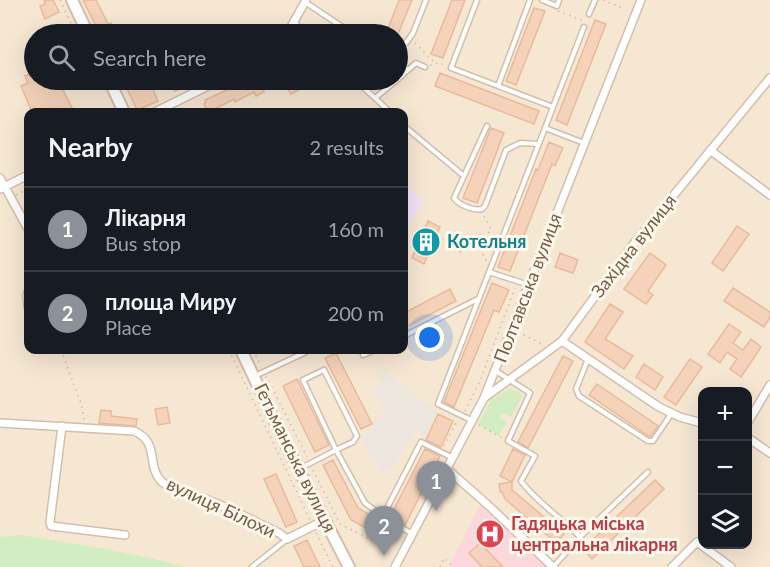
<!DOCTYPE html>
<html lang="en">
<head>
<meta charset="utf-8">
<style>
  :root { --surface:#171b24; --page:#20242c; --text:#f1f3f6; --muted:#9ea1a6; --line:#363941; --accent:#8c9099 }
  body { margin:0; font-family:Lato,sans-serif; background:var(--page); color:var(--text) }
  .controls { position:absolute; right:18px; bottom:18px; display:grid; overflow:hidden; border-radius:12px; box-shadow:0 6px 24px #0002 }
  .controls button { width:54px; height:54px; display:grid; place-items:center; padding:0; border:0; border-bottom:2px solid var(--line); background:var(--surface); color:var(--text); font:30px sans-serif }
  .you { position:absolute; left:430px; top:338px; width:21px; height:21px; margin:-15px; border:4px solid #fff; border-radius:50%; background:#1a73e8; box-shadow:0 0 0 9px #1a73e833 }
  .badge { display:grid; place-items:center; width:39px; height:39px; border-radius:50%; background:var(--accent); color:#fff; font-size:20px; font-weight:700 }
  .pin { position:absolute; translate:-50% -50px; filter:drop-shadow(0 2px 3px #0008) }
  .pin::after { content:''; position:absolute; top:32px; width:21px; height:18px; background:inherit; clip-path:polygon(0 0,100% 0,50% 100%) }
  .list { margin:0; padding:0; list-style:none }
  h2 { display:flex; justify-content:space-between; align-items:center; height:78px; margin:0; padding:0 24px; font-size:26px }
  h2 small { font-size:20px; font-weight:400; color:var(--muted) }
  .list li { display:grid; grid-template-columns:39px 1fr auto; gap:18px; align-items:center; box-sizing:border-box; height:84px; padding:0 24px; border-top:2px solid var(--line) }
  .list b { display:block; font-size:22px; white-space:nowrap }
  .list p { margin:0; font-size:20px; white-space:nowrap; color:var(--muted) }
  .list em { font-size:20px; font-style:normal; color:var(--muted) }
  .icon { flex:none; width:33px; height:33px; fill:none; stroke:currentColor; stroke-width:2; stroke-linecap:round; stroke-linejoin:round }
  .map { position:relative; flex:none; width:770px; height:567px; overflow:hidden }
  .search { position:absolute; background:var(--surface); box-shadow:0 6px 24px #0002; left:24px; top:24px; width:384px; height:66px; display:flex; align-items:center; gap:15px; box-sizing:border-box; padding:0 21px; border-radius:33px; color:var(--muted); font-size:22px }
  .panel { position:absolute; background:var(--surface); box-shadow:0 6px 24px #0002; left:24px; top:108px; width:384px; height:246px; border-radius:12px }
  .map>svg:first-child { display:block }
  .residential { fill:#f6e7d3; fill-rule:evenodd }
  .industrial { fill:#ede6df }
  .education { fill:#f2e1fa }
  .medical { fill:#fcd7db }
  .green { fill:#d2edc2 }
  .building { fill:#f5d3ba; stroke:#e9ba9a; stroke-width:1.5 }
  .lines { fill:none; stroke-linecap:round; stroke-linejoin:round }
  .lane-casing { stroke:#d3beac; stroke-width:7 }
  .street-casing { stroke:#d3beac; stroke-width:10 }
  .secondary-casing { stroke:#d6beaa; stroke-width:14 }
  .path { stroke:#dab69d; stroke-width:1.5; stroke-dasharray:1.5 4.5; stroke-linecap:butt }
  .lane { stroke:#fff; stroke-width:4 }
  .street { stroke:#fff; stroke-width:7 }
  .secondary { stroke:#fff; stroke-width:10 }
  .labels { text-anchor:middle; stroke-width:6; stroke-linejoin:round; paint-order:stroke }
  .culture-label { font-size:18px; font-weight:bold; fill:#0d838f; stroke:#fff8ec; text-anchor:start }
  .street-label { font-size:18px; fill:#795a48; stroke:#fff8ec }
  .health-label { font-size:18px; font-weight:bold; fill:#be3a42; stroke:#fff8ec; text-anchor:start }
</style>
</head>
<body>
<div class="map">
<svg width="770" height="567" viewBox="0 0 770 567">
  <rect width="100%" height="100%" fill="#fef5e5"/>
  <!-- residential -->
  <path class="residential" d="M 0,0 L 770,0 L 770,567 L 0,567 ZM 34,34 L 398,34 L 398,80 L 34,80 ZM 28,112 L 404,112 L 404,350 L 28,350 ZM 702,392 L 748,392 L 748,544 L 702,544 Z"/>
  <!-- industrial -->
  <path class="industrial" d="M 384,370 L 437,412 L 424,439 L 415,428 L 398,460 L 382,472 L 361,438 L 375,427 L 372,421 L 387,409 L 371,392 L 382,385 L 376,378 Z"/>
  <!-- education -->
  <path class="education" d="M 404,183 L 423,201 L 404,232 Z"/>
  <!-- medical -->
  <path class="medical" d="M 482,501 L 547,567 L 449,567 Z"/>
  <!-- green -->
  <path class="green" d="M 510,388 L 523,395 L 511,417 L 501,413 L 499,418 L 507,422 L 499,436 L 478,424 L 491,400 Z
    M 20,535 C 75,545 131,551 185,567 L 0,567 L 0,537 Z"/>
  <!-- building -->
  <path class="building" d="M 44,0 L 53,0 L 59,12 L 45,19 L 40,6 L 45,4 Z
    M 83,0 L 96,0 L 108,24 L 111,23 L 116,34 L 100,34 Z
    M 399,0 L 412,0 L 398,34 L 386,34 Z
    M 452,0 L 465,0 L 443,58 L 431,54 Z
    M 534,8 L 545,11 L 516,85 L 506,81 Z
    M 595,20 L 606,24 L 567,125 L 556,120 Z
    M 34,72 L 34,80 L 58,80 L 74,112 L 32,112 L 21,86 L 28,83 L 25,76 Z
    M 440,73 L 539,111 L 534,124 L 435,86 Z
    M 123,80 L 149,80 L 158,101 L 137,110 Z
    M 169,80 L 201,80 L 175,91 Z
    M 248,80 L 272,80 L 260,85 L 264,92 L 256,96 L 254,92 L 235,102 L 234,99 L 211,111 L 210,109 L 207,110 L 204,104 L 206,102 L 205,100 Z
    M 283,80 L 305,80 L 308,85 L 291,94 Z
    M 491,128 L 504,133 L 477,203 L 463,198 Z
    M 549,142 L 563,148 L 555,166 L 552,164 L 510,271 L 498,267 L 536,169 L 538,170 Z
    M 428,221 L 440,227 L 424,264 L 412,258 Z
    M 737,226 L 749,234 L 723,271 L 712,263 Z
    M 455,232 L 468,244 L 460,252 L 449,239 Z
    M 560,253 L 578,260 L 573,273 L 555,267 Z
    M 650,253 L 666,265 L 648,291 L 653,295 L 646,304 L 624,289 Z
    M 492,283 L 509,290 L 499,312 L 494,310 L 454,407 L 444,402 Z
    M 733,288 L 770,312 L 770,317 L 764,327 L 724,301 Z
    M 450,289 L 456,301 L 404,328 L 404,313 Z
    M 610,304 L 623,312 L 605,339 L 633,356 L 624,369 L 585,342 Z
    M 729,324 L 741,332 L 733,343 L 743,350 L 751,339 L 761,347 L 741,377 L 730,369 L 737,359 L 727,352 L 720,363 L 708,354 Z
    M 336,353 L 372,424 L 361,429 L 325,358 Z
    M 563,356 L 573,361 L 528,448 L 518,442 Z
    M 690,359 L 702,367 L 676,405 L 664,397 Z
    M 644,364 L 663,377 L 655,390 L 636,377 Z
    M 297,379 L 329,445 L 315,452 L 283,386 Z
    M 597,384 L 658,426 L 650,437 L 589,395 Z
    M 167,407 L 170,423 L 158,425 L 155,409 Z
    M 101,410 L 111,411 L 111,416 L 137,419 L 136,426 L 99,423 Z
    M 438,414 L 453,421 L 441,447 L 426,440 Z
    M 425,449 L 440,456 L 405,525 L 390,517 Z
    M 513,449 L 525,455 L 512,482 L 500,476 Z
    M 333,460 L 358,508 L 389,526 L 383,537 L 351,520 L 323,465 Z
    M 276,474 L 297,522 L 286,527 L 264,479 Z
    M 655,480 L 664,489 L 592,559 L 583,549 Z
    M 512,482 L 512,490 L 564,534 L 556,543 L 505,499 L 502,492 L 500,492 L 499,484 Z
    M 307,540 L 320,567 L 304,567 L 294,546 Z
    M 480,543 L 503,567 L 482,567 L 469,553 Z"/>
  <g class="lines">
    <!-- lane casing -->
    <g class="lane-casing">
      <path id="lane" d="M 477,0 L 451,68 L 498,86
        M 530,0 L 498,86 L 553,107 L 545,128 L 584,143
        M 542,0 L 557,6 L 559,0
        M 305,2 L 353,34
        M 589,14 L 595,0
        M 294,22 L 307,34
        M 398,45 L 406,43 L 413,33 L 426,0
        M 398,64 L 408,70 L 398,79
        M 408,70 L 416,63 L 425,67
        M 355,80 L 375,98 L 397,80
        M 375,98 L 390,112
        M 553,107 L 584,27
        M 404,126 L 464,176
        M 487,126 L 454,198 C 459,205 473,211 482,209 L 485,206 L 506,150 L 520,143 L 539,144
        M 489,272 L 529,285
        M 404,336 L 478,299
        M 363,355 L 375,350
        M 588,359 L 576,389 L 579,396 L 648,441 L 653,441 L 671,414
        M 324,370 L 357,436 L 353,442 L 336,450 L 303,380 Z
        M 496,371 L 530,393 L 508,441 L 535,456 L 521,481 C 537,503 561,517 580,537
        M 255,376 L 306,352 L 307,350
        M 473,421 L 438,404 L 545,128
        M 299,469 L 336,450 L 365,503 L 388,520
        M 383,516 L 421,442 L 453,458
        M 391,522 L 413,534
        M 252,567 L 286,540
        M 553,567 L 580,537 L 648,472"/>
    </g>
    <!-- street casing -->
    <g class="street-casing">
      <path id="street" d="M 287,34 L 306,0
        M 155,112 L 220,80
        M 710,150 L 770,195
        M 0,178 L 28,229
        M 0,189 L 28,175
        M 28,292 L 27,296 L 28,307
        M 562,341 L 659,407 L 680,417 L 702,423
        M 484,398 L 562,341 L 632,246 L 770,78
        M 748,422 L 770,385
        M 0,423 L 134,431 C 160,442 146,465 161,481 C 170,490 196,495 208,500 C 232,509 255,522 279,533 L 287,539 L 325,520
        M 62,426 L 50,522 L 51,526 L 125,535
        M 748,438 L 770,453
        M 448,470 L 488,505 L 553,567
        M 395,567 L 484,398 L 641,0
        M 672,567 L 697,542 L 731,567"/>
    </g>
    <!-- secondary casing -->
    <g class="secondary-casing">
      <path id="secondary" d="M 72,0 L 88,34
        M 109,80 L 124,112
        M 241,350 L 291,455 L 349,567"/>
    </g>
    <!-- path -->
    <path class="path" d="M 60,0 L 76,34
      M 603,0 L 625,9
      M 558,11 L 584,21
      M 415,43 L 436,64
      M 430,65 L 439,63 L 445,65
      M 98,80 L 102,87
      M 16,195 L 28,189
      M 484,216 L 491,229 C 484,239 478,248 486,260 L 486,265
      M 518,332 L 544,345
      M 61,350 L 81,403 L 84,420
      M 229,350 L 310,520
      M 253,350 L 261,366
      M 266,376 L 307,457
      M 465,411 L 480,381 L 515,288
      M 479,425 L 504,439
      M 444,446 L 457,421
      M 313,470 L 340,524 L 387,548
      M 316,533 L 333,567
      M 440,567 L 444,558 L 453,567"/>
    <!-- lane -->
    <use href="#lane" class="lane"/>
    <!-- street -->
    <use href="#street" class="street"/>
    <!-- secondary -->
    <use href="#secondary" class="secondary"/>
  </g>
  <!-- icons -->
  <defs>
    <g id="building-disc" transform="scale(1.5)"><circle r="9.5" fill="#0f9aa8" stroke="#fff8ec"/><path d="M-4-6H4V6H1V3H-1V6H-4ZM-2.5-4.3h1.7v1.8h-1.7ZM.8-4.3h1.7v1.8H.8ZM-2.5-1h1.7V.8h-1.7ZM.8-1h1.7V.8H.8Z" fill="#fff"/></g>
    <g id="hospital-disc" transform="scale(1.5)"><circle r="9.5" fill="#e0444e" stroke="#fff8ec"/><path d="M-5-5h3v3.5h4V-5h3V5h-3V1.5h-4V5h-3Z" fill="#fff"/></g>
  </defs>
  <g fill-rule="evenodd">
    <use href="#building-disc" x="426" y="242"/>
    <use href="#hospital-disc" x="490" y="534"/>
  </g>
  <g class="labels">
    <!-- culture labels -->
    <g class="culture-label">
      <text x="447" y="248">Котельня</text>
    </g>
    <!-- street labels -->
    <g class="street-label">
      <text transform="translate(634 246) rotate(-52)" y="6">Західна вулиця</text>
      <text transform="translate(528 288) rotate(-69)" y="6">Полтавська вулиця</text>
      <text transform="translate(295 458) rotate(64)" y="6">Гетьманська вулиця</text>
      <text transform="translate(221 508) rotate(25)" y="6">вулиця Білохи</text>
    </g>
    <!-- health labels -->
    <g class="health-label">
      <text x="511" y="530">Гадяцька міська<tspan x="511" dy="21">центральна лікарня</tspan></text>
    </g>
  </g>
</svg>
<div class="controls">
<button>+</button>
<button>−</button>
<button><svg class="icon" aria-label="layers" viewBox="0 0 24 24"><path d="M12 4l9 5-9 5-9-5zM3 14l9 5 9-5"/></svg></button>
</div>
<div class="you"></div>
<div class="pin badge" style="left:436px;top:511px">1</div>
<div class="pin badge" style="left:384px;top:556px">2</div>
<div class="search"><svg class="icon" aria-label="search" viewBox="0 0 24 24"><circle cx="10" cy="10" r="6"/><path d="M15 15l6 6"/></svg>Search here</div>
<section class="panel">
<h2>Nearby<small>2 results</small></h2>
<ul class="list">
<li><span class="badge">1</span><div><b>Лікарня</b><p>Bus stop</p></div><em>160 m</em></li>
<li><span class="badge">2</span><div><b>площа Миру</b><p>Place</p></div><em>200 m</em></li>
</ul>
</section>
</div>
</body>
</html>
